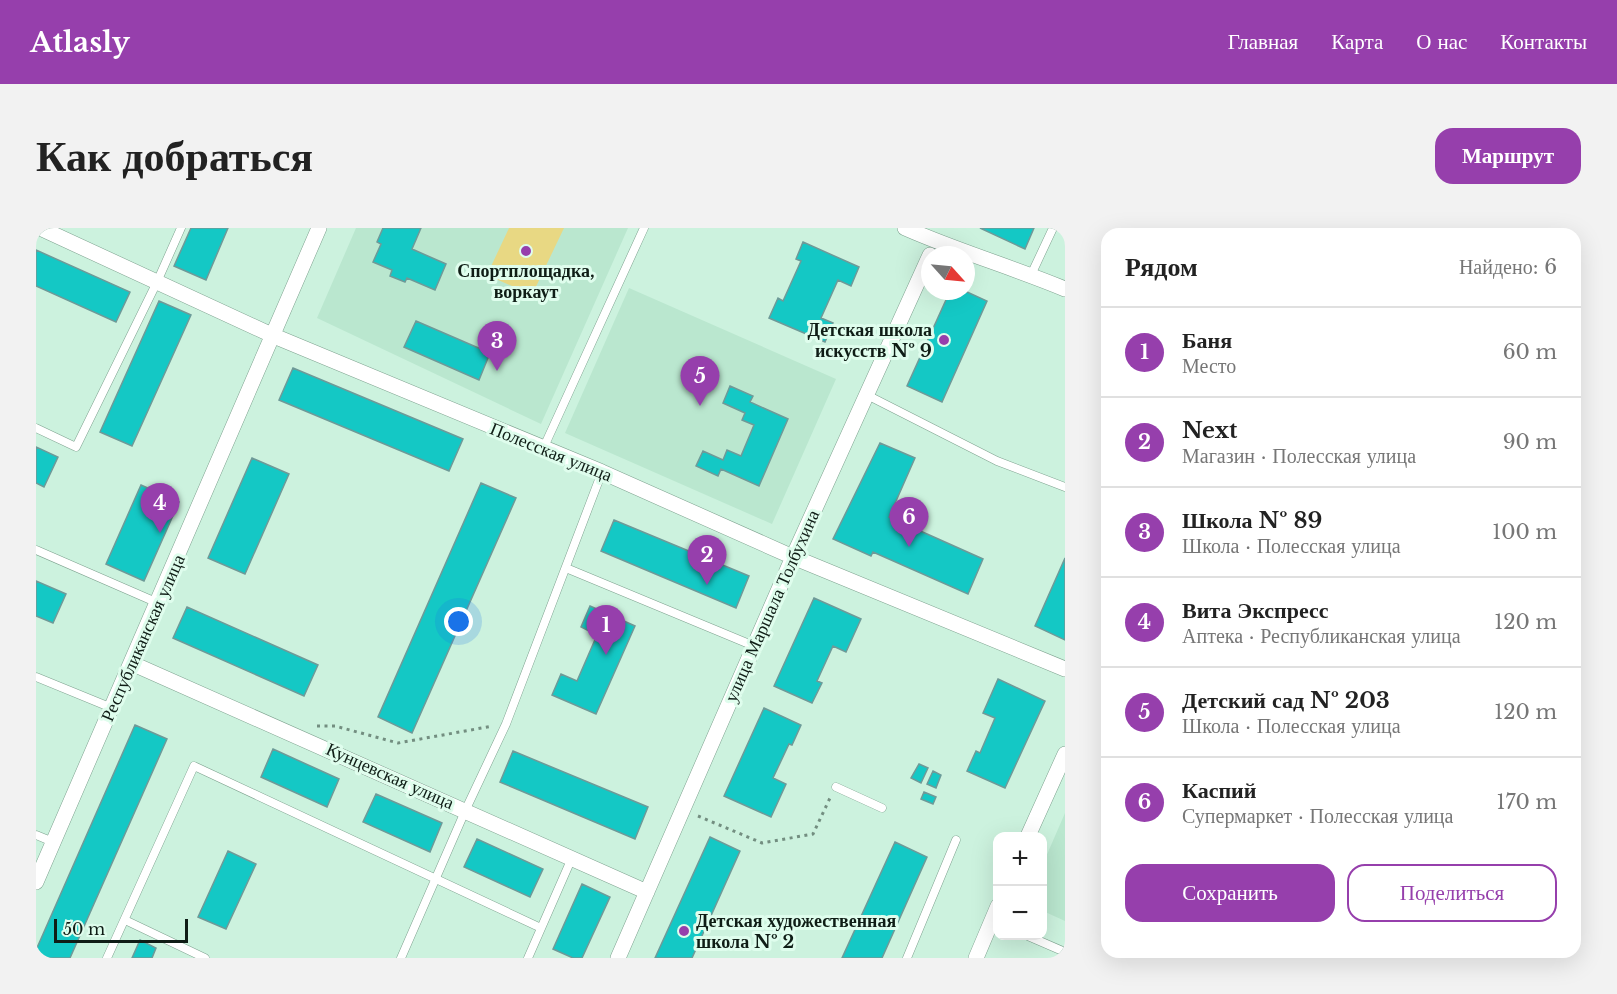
<!DOCTYPE html>
<html lang="ru">
<head>
<meta charset="utf-8">
<style>
  :root { --surface:#fff; --page:#f2f2f2; --text:#222; --muted:#767676; --line:#e0e0e0; --accent:#963fac }
  body { margin:0; font-family:"Libre Baskerville",serif; background:var(--page); color:var(--text) }
  .controls { position:absolute; right:18px; bottom:18px; display:grid; overflow:hidden; border-radius:12px; box-shadow:0 6px 24px #0002 }
  .controls button { width:54px; height:54px; display:grid; place-items:center; padding:0; border:0; border-bottom:2px solid var(--line); background:var(--surface); color:var(--text); font:30px sans-serif }
  .compass { position:absolute; left:885px; top:18px; width:54px; height:54px; border-radius:50%; background:var(--surface); box-shadow:0 6px 24px #0002; rotate:117deg }
  .scale { position:absolute; left:18px; bottom:15px; width:134px; box-sizing:border-box; padding-left:6px; border:3px solid #0f1d16; border-top:0; font-size:16px; line-height:21px; white-space:nowrap; color:#0f1d16; -webkit-text-stroke:4px #dffded; paint-order:stroke }
  .you { position:absolute; left:423px; top:394px; width:21px; height:21px; margin:-15px; border:4px solid #fff; border-radius:50%; background:#1a73e8; box-shadow:0 0 0 9px #1a73e833 }
  .badge { display:grid; place-items:center; width:39px; height:39px; border-radius:50%; background:var(--accent); color:#fff; font-size:20px; font-weight:700 }
  .pin { position:absolute; translate:-50% -50px; filter:drop-shadow(0 2px 3px #0008) }
  .pin::after { content:''; position:absolute; top:32px; width:21px; height:18px; background:inherit; clip-path:polygon(0 0,100% 0,50% 100%) }
  .list { margin:0; padding:0; list-style:none }
  h2 { display:flex; justify-content:space-between; align-items:center; height:78px; margin:0; padding:0 24px; font-size:26px }
  h2 small { font-size:20px; font-weight:400; color:var(--muted) }
  .list li { display:grid; grid-template-columns:39px 1fr auto; gap:18px; align-items:center; box-sizing:border-box; height:90px; padding:0 24px; border-top:2px solid var(--line) }
  .list b { display:block; font-size:22px; white-space:nowrap }
  .list p { margin:0; font-size:20px; white-space:nowrap; color:var(--muted) }
  .list em { font-size:20px; font-style:normal; color:var(--muted) }
  .actions { display:flex; gap:12px; padding:18px 24px }
  .actions a { flex:1; padding:14px 0; border:2px solid var(--accent); border-radius:18px; text-align:center; font-size:21px; color:var(--accent) }
  .actions .main { background:var(--accent); color:#fff }
  .map { position:relative; flex:none; width:1029px; height:730px; overflow:hidden; border-radius:18px }
  header { display:flex; align-items:center; gap:36px; box-sizing:border-box; height:84px; padding:0 30px; background:var(--accent); color:#fff }
  header strong { font-size:28px }
  nav { display:flex; gap:33px; margin-inline-start:auto; font-size:21px }
  .intro { display:flex; align-items:center; justify-content:space-between; box-sizing:border-box; height:144px; padding:0 36px }
  h1 { margin:0; font-size:42px }
  .button { padding:15px 27px; border-radius:18px; background:var(--accent); color:#fff; font-size:21px; font-weight:700 }
  main { display:flex; gap:36px; padding:0 36px }
  aside { flex:1; background:var(--surface); border-radius:18px; box-shadow:0 6px 24px #0002 }
  .map>svg:first-child { display:block }
  .built { fill:#bae7cf }
  .green { fill:#e8d883 }
  .building { fill:#14c8c5; stroke:#6e9a98; stroke-width:1.5 }
  .lines { fill:none; stroke-linecap:round; stroke-linejoin:round }
  .service-casing { stroke:#7ea28f; stroke-width:9 }
  .minor-casing { stroke:#7ea28f; stroke-width:16 }
  .path { stroke:#738e80; stroke-width:3; stroke-dasharray:3 4.5; stroke-linecap:butt }
  .service { stroke:#fff; stroke-width:8 }
  .minor { stroke:#fff; stroke-width:15 }
  .poi-dot { fill:#963fac; stroke:#dffded; stroke-width:2 }
  .labels { text-anchor:middle; stroke-width:6; stroke-linejoin:round; paint-order:stroke }
  .poi-label { font-size:18px; font-weight:bold; fill:#0f1d16; stroke:#dffded }
  .street-label { font-size:18px; fill:#0f1d16; stroke:#dffded }
</style>
</head>
<body>
<header>
<strong>Atlasly</strong>
<nav><a>Главная</a><a>Карта</a><a>О нас</a><a>Контакты</a></nav>
</header>
<div class="intro"><h1>Как добраться</h1><a class="button">Маршрут</a></div>
<main>
<div class="map">
<svg width="1029" height="730" viewBox="0 0 1029 730">
  <rect width="100%" height="100%" fill="#ccf2de"/>
  <!-- built -->
  <path class="built" d="M 320,0 L 592,0 L 505,196 L 281,90 Z
    M 593,60 L 800,151 L 736,296 L 529,205 Z
    M 1029,585 L 1029,693 L 1007,683 L 1006,638 Z"/>
  <!-- green -->
  <path class="green" d="M 473,0 L 528,0 L 496,67 L 451,47 Z"/>
  <!-- building -->
  <path class="building" d="M 155,0 L 192,0 L 170,52 L 138,38 Z
    M 347,0 L 385,0 L 376,21 L 410,36 L 399,62 L 371,50 L 369,54 L 354,48 L 356,42 L 337,34 L 345,16 L 341,14 Z
    M 944,0 L 998,0 L 989,21 Z
    M 767,14 L 823,39 L 815,58 L 802,52 L 785,90 L 797,95 L 789,114 L 733,90 L 742,70 L 747,73 L 765,33 L 760,31 Z
    M 0,22 L 94,64 L 80,94 L 0,58 Z
    M 914,63 L 929,63 L 951,73 L 906,174 L 871,158 Z
    M 123,73 L 155,87 L 96,218 L 64,204 Z
    M 380,93 L 454,125 L 443,152 L 368,119 Z
    M 257,140 L 427,211 L 413,243 L 243,172 Z
    M 694,158 L 717,168 L 714,174 L 752,191 L 723,258 L 685,241 L 682,248 L 660,238 L 667,223 L 687,232 L 691,222 L 705,228 L 718,197 L 706,192 L 709,185 L 687,175 Z
    M 844,215 L 879,230 L 853,289 L 947,331 L 932,366 L 837,324 L 835,328 L 797,311 Z
    M 0,219 L 22,229 L 8,259 L 0,255 Z
    M 216,230 L 253,246 L 209,346 L 172,330 Z
    M 445,255 L 480,270 L 376,505 L 342,489 Z
    M 105,257 L 143,274 L 108,353 L 70,336 Z
    M 578,292 L 713,348 L 700,380 L 565,323 Z
    M 1029,330 L 1029,412 L 999,398 Z
    M 0,353 L 30,366 L 17,395 L 0,388 Z
    M 778,370 L 825,391 L 810,424 L 797,418 L 781,453 L 786,455 L 776,475 L 738,458 Z
    M 554,378 L 599,398 L 560,486 L 516,467 L 525,446 L 541,453 L 561,407 L 545,399 Z
    M 151,379 L 282,437 L 268,468 L 137,410 Z
    M 962,451 L 1009,473 L 969,560 L 931,543 L 940,523 L 944,525 L 959,490 L 947,485 Z
    M 728,480 L 765,497 L 756,517 L 753,516 L 737,550 L 750,556 L 735,589 L 688,568 Z
    M 99,497 L 131,511 L 34,730 L 0,730 L 0,722 Z
    M 237,521 L 303,551 L 291,579 L 225,549 Z
    M 477,523 L 612,579 L 599,611 L 464,554 Z
    M 883,536 L 892,540 L 885,555 L 875,550 Z
    M 897,543 L 905,547 L 900,560 L 891,556 Z
    M 888,564 L 900,569 L 897,576 L 885,571 Z
    M 340,566 L 406,595 L 394,624 L 327,594 Z
    M 674,609 L 704,623 L 656,730 L 619,730 Z
    M 441,611 L 507,641 L 494,669 L 428,639 Z
    M 859,614 L 891,629 L 846,730 L 806,730 Z
    M 192,623 L 220,636 L 190,701 L 162,689 Z
    M 546,656 L 574,669 L 546,730 L 537,730 L 517,721 Z
    M 104,712 L 120,720 L 116,730 L 96,730 Z"/>
  <g class="lines">
    <!-- service casing -->
    <g class="service-casing">
      <path id="service" d="M 995,47 L 1017,0
        M 831,167 L 961,233 L 1029,259
        M 0,200 L 40,219 L 121,54 L 145,0
        M 507,221 L 608,0
        M 0,322 L 122,375
        M 530,340 L 718,418
        M 0,449 L 76,480
        M 800,559 L 846,580
        M 0,607 L 17,614
        M 89,692 L 169,730
        M 992,708 L 1029,724
        M 71,730 L 158,538 L 505,700
        M 365,730 L 430,581 L 470,496 L 566,244
        M 492,730 L 535,632
        M 871,730 L 920,612"/>
    </g>
    <!-- minor casing -->
    <g class="minor-casing">
      <path id="minor" d="M 4,0 L 238,108 L 566,244 L 757,329 L 1029,441
        M 869,0 C 921,23 976,39 1029,61
        M 95,435 L 611,664
        M 992,608 L 1029,526
        M 0,654 L 283,0
        M 582,730 L 757,329 L 894,27
        M 940,730 L 962,678"/>
    </g>
    <!-- path -->
    <path class="path" d="M 281,498 L 299,498 L 362,515 L 457,498
      M 662,588 L 726,615 L 777,606 L 794,570"/>
    <!-- service -->
    <use href="#service" class="service"/>
    <!-- minor -->
    <use href="#minor" class="minor"/>
  </g>
  <!-- markers -->
  <g class="poi-dot">
    <circle cx="490" cy="23" r="6"/>
    <circle cx="908" cy="112" r="6"/>
    <circle cx="648" cy="703" r="6"/>
  </g>
  <g class="labels">
    <!-- poi labels -->
    <g class="poi-label">
      <text x="490" y="49">Спортплощадка,<tspan x="490" dy="21">воркаут</tspan></text>
      <text x="896" y="108" text-anchor="end">Детская школа<tspan x="896" dy="21">искусств № 9</tspan></text>
      <text x="660" y="699" text-anchor="start">Детская художественная<tspan x="660" dy="21">школа № 2</tspan></text>
    </g>
    <!-- street labels -->
    <g class="street-label">
      <text transform="translate(515 224) rotate(22)" y="6">Полесская улица</text>
      <text transform="translate(736 378) rotate(-66)" y="6">улица Маршала Толбухина</text>
      <text transform="translate(107 410) rotate(-66)" y="6">Республиканская улица</text>
      <text transform="translate(354 548) rotate(24)" y="6">Кунцевская улица</text>
    </g>
  </g>
</svg>
<div class="controls">
<button>+</button>
<button>−</button>
</div>
<svg class="compass" viewBox="-18 -18 36 36"><path d="M0-13l5 13h-10z" fill="#e53935"/><path d="M0 13l5-13h-10z" fill="#767676"/></svg>
<div class="scale">50 m</div>
<div class="you"></div>
<div class="pin badge" style="left:570px;top:427px">1</div>
<div class="pin badge" style="left:671px;top:357px">2</div>
<div class="pin badge" style="left:461px;top:143px">3</div>
<div class="pin badge" style="left:124px;top:305px">4</div>
<div class="pin badge" style="left:664px;top:178px">5</div>
<div class="pin badge" style="left:873px;top:319px">6</div>
</div>
<aside>
<h2>Рядом<small>Найдено: 6</small></h2>
<ul class="list">
<li><span class="badge">1</span><div><b>Баня</b><p>Место</p></div><em>60 m</em></li>
<li><span class="badge">2</span><div><b>Next</b><p>Магазин · Полесская улица</p></div><em>90 m</em></li>
<li><span class="badge">3</span><div><b>Школа № 89</b><p>Школа · Полесская улица</p></div><em>100 m</em></li>
<li><span class="badge">4</span><div><b>Вита Экспресс</b><p>Аптека · Республиканская улица</p></div><em>120 m</em></li>
<li><span class="badge">5</span><div><b>Детский сад № 203</b><p>Школа · Полесская улица</p></div><em>120 m</em></li>
<li><span class="badge">6</span><div><b>Каспий</b><p>Супермаркет · Полесская улица</p></div><em>170 m</em></li>
</ul>
<div class="actions"><a class="main">Сохранить</a><a>Поделиться</a></div>
</aside>
</main>
</body>
</html>
